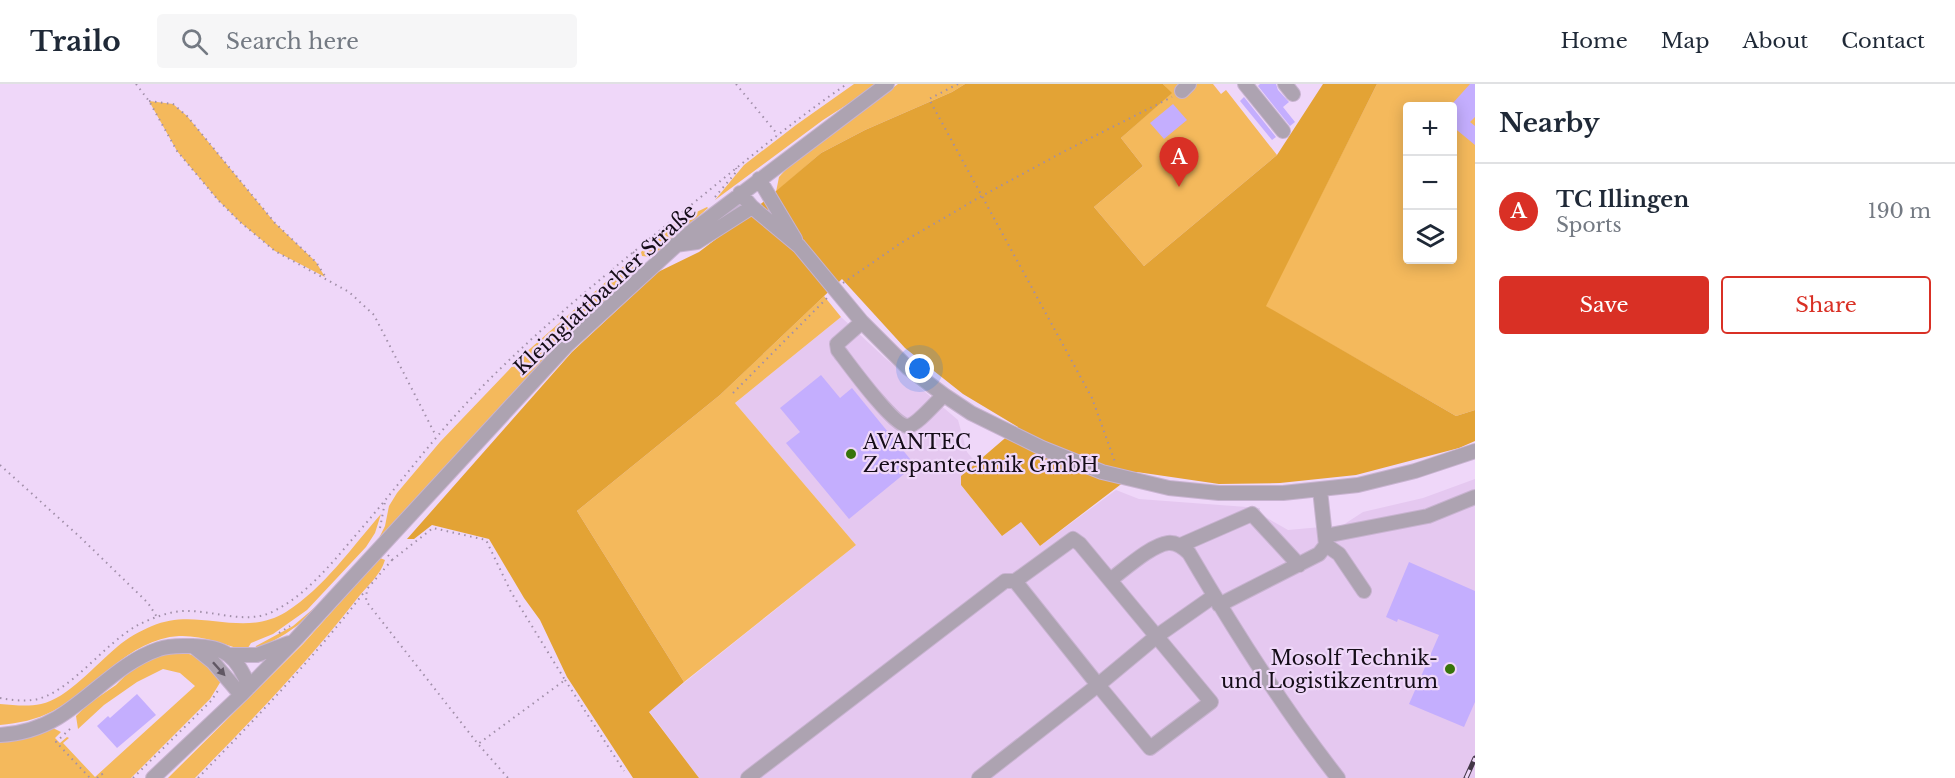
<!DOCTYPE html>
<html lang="en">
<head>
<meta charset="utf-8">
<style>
  :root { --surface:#fff; --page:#f6f6f7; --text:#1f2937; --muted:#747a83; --line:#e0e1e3; --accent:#d93025 }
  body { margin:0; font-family:"Libre Baskerville",serif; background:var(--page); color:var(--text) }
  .controls { position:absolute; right:18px; top:18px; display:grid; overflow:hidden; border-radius:6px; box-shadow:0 3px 15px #0003 }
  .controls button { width:54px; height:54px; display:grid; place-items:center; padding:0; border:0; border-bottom:2px solid var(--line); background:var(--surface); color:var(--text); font:30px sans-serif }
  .you { position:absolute; left:920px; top:285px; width:21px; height:21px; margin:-15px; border:4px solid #fff; border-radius:50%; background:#1a73e8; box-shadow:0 0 0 9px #1a73e833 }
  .badge { display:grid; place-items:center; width:39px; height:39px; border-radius:50%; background:var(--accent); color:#fff; font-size:20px; font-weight:700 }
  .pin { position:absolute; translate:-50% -50px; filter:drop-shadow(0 2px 3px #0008) }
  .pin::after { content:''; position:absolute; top:32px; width:21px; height:18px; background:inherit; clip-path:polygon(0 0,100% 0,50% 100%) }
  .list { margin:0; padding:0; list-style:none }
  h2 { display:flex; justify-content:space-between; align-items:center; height:78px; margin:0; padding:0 24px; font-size:26px }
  h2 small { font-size:20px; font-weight:400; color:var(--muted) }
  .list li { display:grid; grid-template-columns:39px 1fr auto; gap:18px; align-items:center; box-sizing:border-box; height:96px; padding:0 24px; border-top:2px solid var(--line) }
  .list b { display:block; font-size:22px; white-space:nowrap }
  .list p { margin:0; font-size:20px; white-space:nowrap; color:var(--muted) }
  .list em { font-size:20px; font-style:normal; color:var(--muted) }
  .actions { display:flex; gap:12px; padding:18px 24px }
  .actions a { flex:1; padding:14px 0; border:2px solid var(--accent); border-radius:6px; text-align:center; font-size:21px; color:var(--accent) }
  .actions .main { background:var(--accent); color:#fff }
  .icon { flex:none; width:33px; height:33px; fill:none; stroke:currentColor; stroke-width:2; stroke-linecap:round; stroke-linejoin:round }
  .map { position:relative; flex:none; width:1475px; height:694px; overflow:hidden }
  header { display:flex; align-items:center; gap:36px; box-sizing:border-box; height:84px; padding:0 30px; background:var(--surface); border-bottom:2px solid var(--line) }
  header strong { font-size:28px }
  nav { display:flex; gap:33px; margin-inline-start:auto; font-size:21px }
  .search { width:420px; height:54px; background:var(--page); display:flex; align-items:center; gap:15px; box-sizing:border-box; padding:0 21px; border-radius:6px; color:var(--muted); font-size:22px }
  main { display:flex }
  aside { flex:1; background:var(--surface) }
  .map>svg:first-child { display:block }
  .built { fill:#e5c8f0 }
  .green { fill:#f4b95c; fill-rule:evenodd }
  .forest { fill:#e3a335 }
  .building { fill:#c4aefe }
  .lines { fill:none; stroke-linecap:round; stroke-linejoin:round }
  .minor-casing { stroke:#c8b3d0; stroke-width:16 }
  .path { stroke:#a18fa9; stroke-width:2; stroke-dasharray:1.5 4.5; stroke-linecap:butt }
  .minor { stroke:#ada3b1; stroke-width:14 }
  .rail-casing { stroke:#443848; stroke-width:5 }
  .rail { stroke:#efd7f9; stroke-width:3; stroke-dasharray:9; stroke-linecap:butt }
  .oneway { fill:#615864 }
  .poi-dot { fill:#37740a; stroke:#efd7f9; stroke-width:2 }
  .labels { text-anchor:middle; stroke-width:4.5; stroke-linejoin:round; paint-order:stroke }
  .street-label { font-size:20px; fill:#150d18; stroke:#efd7f9 }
  .poi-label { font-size:20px; fill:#150d18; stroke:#efd7f9; text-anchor:start }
</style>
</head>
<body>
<header>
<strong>Trailo</strong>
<div class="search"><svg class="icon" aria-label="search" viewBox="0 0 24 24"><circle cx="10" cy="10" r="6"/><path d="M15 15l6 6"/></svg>Search here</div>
<nav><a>Home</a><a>Map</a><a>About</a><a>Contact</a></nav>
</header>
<main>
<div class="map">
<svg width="1475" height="694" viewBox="0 0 1475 694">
  <rect width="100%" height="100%" fill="#efd7f9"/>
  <!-- built -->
  <path class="built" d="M 841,233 L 885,274 L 958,336 L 967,368 L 977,380 L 965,388 L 961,401 L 1002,452 L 1021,438 L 1040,462 L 1116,406 L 1139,415 L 1260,424 L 1260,430 L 1288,446 L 1343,441 L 1363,428 L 1423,414 L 1475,395 L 1475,694 L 699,694 L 649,627 L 856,461 L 735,319 Z"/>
  <!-- green -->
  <path class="green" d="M 854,0 L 879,0 L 823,36 L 715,116 L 744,81 L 796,41 Z
    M 898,0 L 965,0 L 952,8 L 865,46 L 821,69 L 776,108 L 779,93 L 791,80 Z
    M 1163,0 L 1213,0 L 1221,10 L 1226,6 L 1277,71 L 1144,182 L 1094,123 L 1143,82 L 1121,54 L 1171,9 Z
    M 1377,0 L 1475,0 L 1475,326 L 1456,332 L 1265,222 ZM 1408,22 L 1452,22 L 1452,176 L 1408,176 Z
    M 149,17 L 173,20 L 187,32 L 275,139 L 316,178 L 325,193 L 275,167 L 240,138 L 218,116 L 177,67 Z
    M 707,123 L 708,124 L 651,173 L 642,172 L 641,168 L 674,139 Z
    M 625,181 L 635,182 L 635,188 L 570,251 L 314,529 C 295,544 277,557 255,565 L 256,562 L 293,542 L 320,519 L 378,456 L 385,442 L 389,422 L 397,409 L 440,358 L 523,271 Z
    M 824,212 L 841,233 L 735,319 L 856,461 L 684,598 L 577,427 L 720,311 Z
    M 381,430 L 375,449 L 366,463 L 307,526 L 273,550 L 251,559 L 246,567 C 224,560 202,551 179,552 C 128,555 95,605 53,627 C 36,636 19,639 0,641 L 0,620 C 14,621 27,623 41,620 C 67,615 96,580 117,563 C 127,554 140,547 152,542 C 197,522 242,555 286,528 C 324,504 352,463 381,430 Z
    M 380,474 L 385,476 C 381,491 365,504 356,516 C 307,579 251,637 195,694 L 168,694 L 303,560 Z
    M 174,567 C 202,571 204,576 221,597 L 210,615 L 131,694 L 0,694 L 0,657 L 53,644 L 61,648 L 55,654 L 60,659 L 67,653 L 69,654 L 63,659 L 95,693 L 195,602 L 180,589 L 163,585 L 137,598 L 104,621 L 78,645 L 76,632 L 87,621 L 116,601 L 137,580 L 147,574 Z"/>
  <!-- forest -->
  <path class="forest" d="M 965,0 L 1163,0 L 1172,9 L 1121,54 L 1143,82 L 1094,123 L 1144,182 L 1277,71 L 1323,0 L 1377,0 L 1266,222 L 1456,332 L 1475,326 L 1475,357 L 1459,364 L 1356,391 L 1280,399 L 1219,400 L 1137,388 L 1040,462 L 1021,438 L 1002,452 L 961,401 L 961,392 L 1018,343 L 963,310 L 905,264 L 842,195 L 720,311 L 577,427 L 684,598 L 649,628 L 699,694 L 633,694 L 567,593 L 540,536 L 524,514 L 489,455 L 432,441 L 414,455 L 407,455 L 572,268 L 658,188 L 699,168 L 749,130 L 821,69 L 865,46 L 952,8 Z"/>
  <!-- building -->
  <path class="building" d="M 1260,0 L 1276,0 L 1278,6 L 1289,18 L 1283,23 L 1295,38 L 1290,42 L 1258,2 Z
    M 1470,0 L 1475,0 L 1475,33 L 1470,38 L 1475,42 L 1475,61 L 1452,42 L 1452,20 Z
    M 1244,13 L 1276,53 L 1272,56 L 1240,17 Z
    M 1173,20 L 1187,36 L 1164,55 L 1150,39 Z
    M 821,291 L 840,314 L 852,304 L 915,381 L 849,435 L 786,359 L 800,348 L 780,324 Z
    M 1409,478 L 1475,507 L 1475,618 L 1464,643 L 1409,620 L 1439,551 L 1398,535 L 1397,538 L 1386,533 Z
    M 137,610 L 156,631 L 117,664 L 97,642 L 108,632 L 110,634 Z"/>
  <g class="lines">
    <!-- minor casing -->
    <g class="minor-casing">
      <path id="minor" d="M 1245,0 L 1283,47
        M 1285,0 L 1293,10
        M 1182,7 L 1189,0
        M 759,95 L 795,155
        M 740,109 L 752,123 L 799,162 L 862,238 L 908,284 L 944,311 L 971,329 L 1042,364 L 1102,388 L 1169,404 L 1219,409 L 1283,409 L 1358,401 L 1415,387 L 1475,367
        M 675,161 L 697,158 L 752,123
        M 862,238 L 837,260 L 838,266 C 848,279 894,343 908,342 C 917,341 936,318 944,311
        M 1325,452 L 1428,432 L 1475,413
        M 1181,461 L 1252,430 L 1299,481
        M 1326,461 L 1339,470 L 1364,507
        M 1110,496 C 1124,486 1151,461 1168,459 C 1176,458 1183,463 1189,469 C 1234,546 1282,623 1338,694
        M 1219,521 L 1319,470 L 1326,461 L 1320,406
        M 193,562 L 213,578 L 241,611
        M 229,571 L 257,571 L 289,559
        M 0,651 C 19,650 40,644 57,634 C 92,613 120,578 159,565 C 170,561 180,562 191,562 C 225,562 237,572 249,603
        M 153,694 L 241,611 L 296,555 L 567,261 L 692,147 L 887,0
        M 748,694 L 1005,497 L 1015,497 L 1098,601 L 1157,552 L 1214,512
        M 979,694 L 1098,601 L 1150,664 L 1211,618 L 1080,460 L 1073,455 L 1015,497"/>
    </g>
    <!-- path -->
    <path class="path" d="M 136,0 L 149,17 L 177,67 L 218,116 L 240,138 L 275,167 L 349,208 L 374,231 L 436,352
      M 736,0 L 778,51
      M 958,0 L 929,15 L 1092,314 L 1115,378
      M 149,17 L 173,20 L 187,32 L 275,139 L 316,178 L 325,192
      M 715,113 L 737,87 L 736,84
      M 678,132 L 680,134 L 699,125
      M 633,168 L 641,176
      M 843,199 L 901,159 L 980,113 L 1063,68 L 1172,13
      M 733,309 L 828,213
      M 0,381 L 80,453 L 148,519 L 157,533
      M 380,444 L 385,418
      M 388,471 L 392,476 L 367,505 L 366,517 L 478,660 L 508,694
      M 392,476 L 433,444 L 486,456 L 511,508 L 565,596 L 478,660
      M 279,549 L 290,542
      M 565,596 L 624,687
      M 0,614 C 12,616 25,618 38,615 C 72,606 105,559 138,541 C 154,533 173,526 190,527 C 219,528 250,541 276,526 C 308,509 332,479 355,452 C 397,404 434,352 479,306 C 539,244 608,189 675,134 C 732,88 787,41 847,0
      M 70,645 L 56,658 L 90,694
      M 97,694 L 102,690 L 104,694
      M 133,694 L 211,617 L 219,605
      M 198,694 C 256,634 314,574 365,507"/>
    <!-- minor -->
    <use href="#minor" class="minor"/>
    <!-- rail casing -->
    <g class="rail-casing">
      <path id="rail" d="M 1466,694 L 1475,674"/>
    </g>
    <!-- rail -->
    <use href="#rail" class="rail"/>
  </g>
  <!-- one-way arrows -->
  <defs><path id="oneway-solid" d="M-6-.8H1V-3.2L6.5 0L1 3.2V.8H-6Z" transform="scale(1.5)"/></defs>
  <use class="oneway" href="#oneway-solid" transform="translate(219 585) rotate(48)"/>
  <!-- markers -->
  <g class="poi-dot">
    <circle cx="851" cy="370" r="6"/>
    <circle cx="1450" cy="585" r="6"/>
  </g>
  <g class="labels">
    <!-- street labels -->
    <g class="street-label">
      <text transform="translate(605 205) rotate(-43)" y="7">Kleinglattbacher Straße</text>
    </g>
    <!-- poi labels -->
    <g class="poi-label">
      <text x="863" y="365">AVANTEC<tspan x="863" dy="23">Zerspantechnik GmbH</tspan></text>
      <text x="1438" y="581" text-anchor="end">Mosolf Technik-<tspan x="1438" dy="23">und Logistikzentrum</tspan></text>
    </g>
  </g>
</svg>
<div class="controls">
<button>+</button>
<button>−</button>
<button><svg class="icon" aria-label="layers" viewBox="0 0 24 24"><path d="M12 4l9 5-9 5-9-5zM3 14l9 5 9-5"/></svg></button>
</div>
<div class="you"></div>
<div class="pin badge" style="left:1179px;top:103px">A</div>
</div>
<aside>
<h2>Nearby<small></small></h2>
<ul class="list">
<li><span class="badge">A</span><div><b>TC Illingen</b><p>Sports</p></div><em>190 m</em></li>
</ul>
<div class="actions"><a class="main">Save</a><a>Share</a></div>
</aside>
</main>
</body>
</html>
